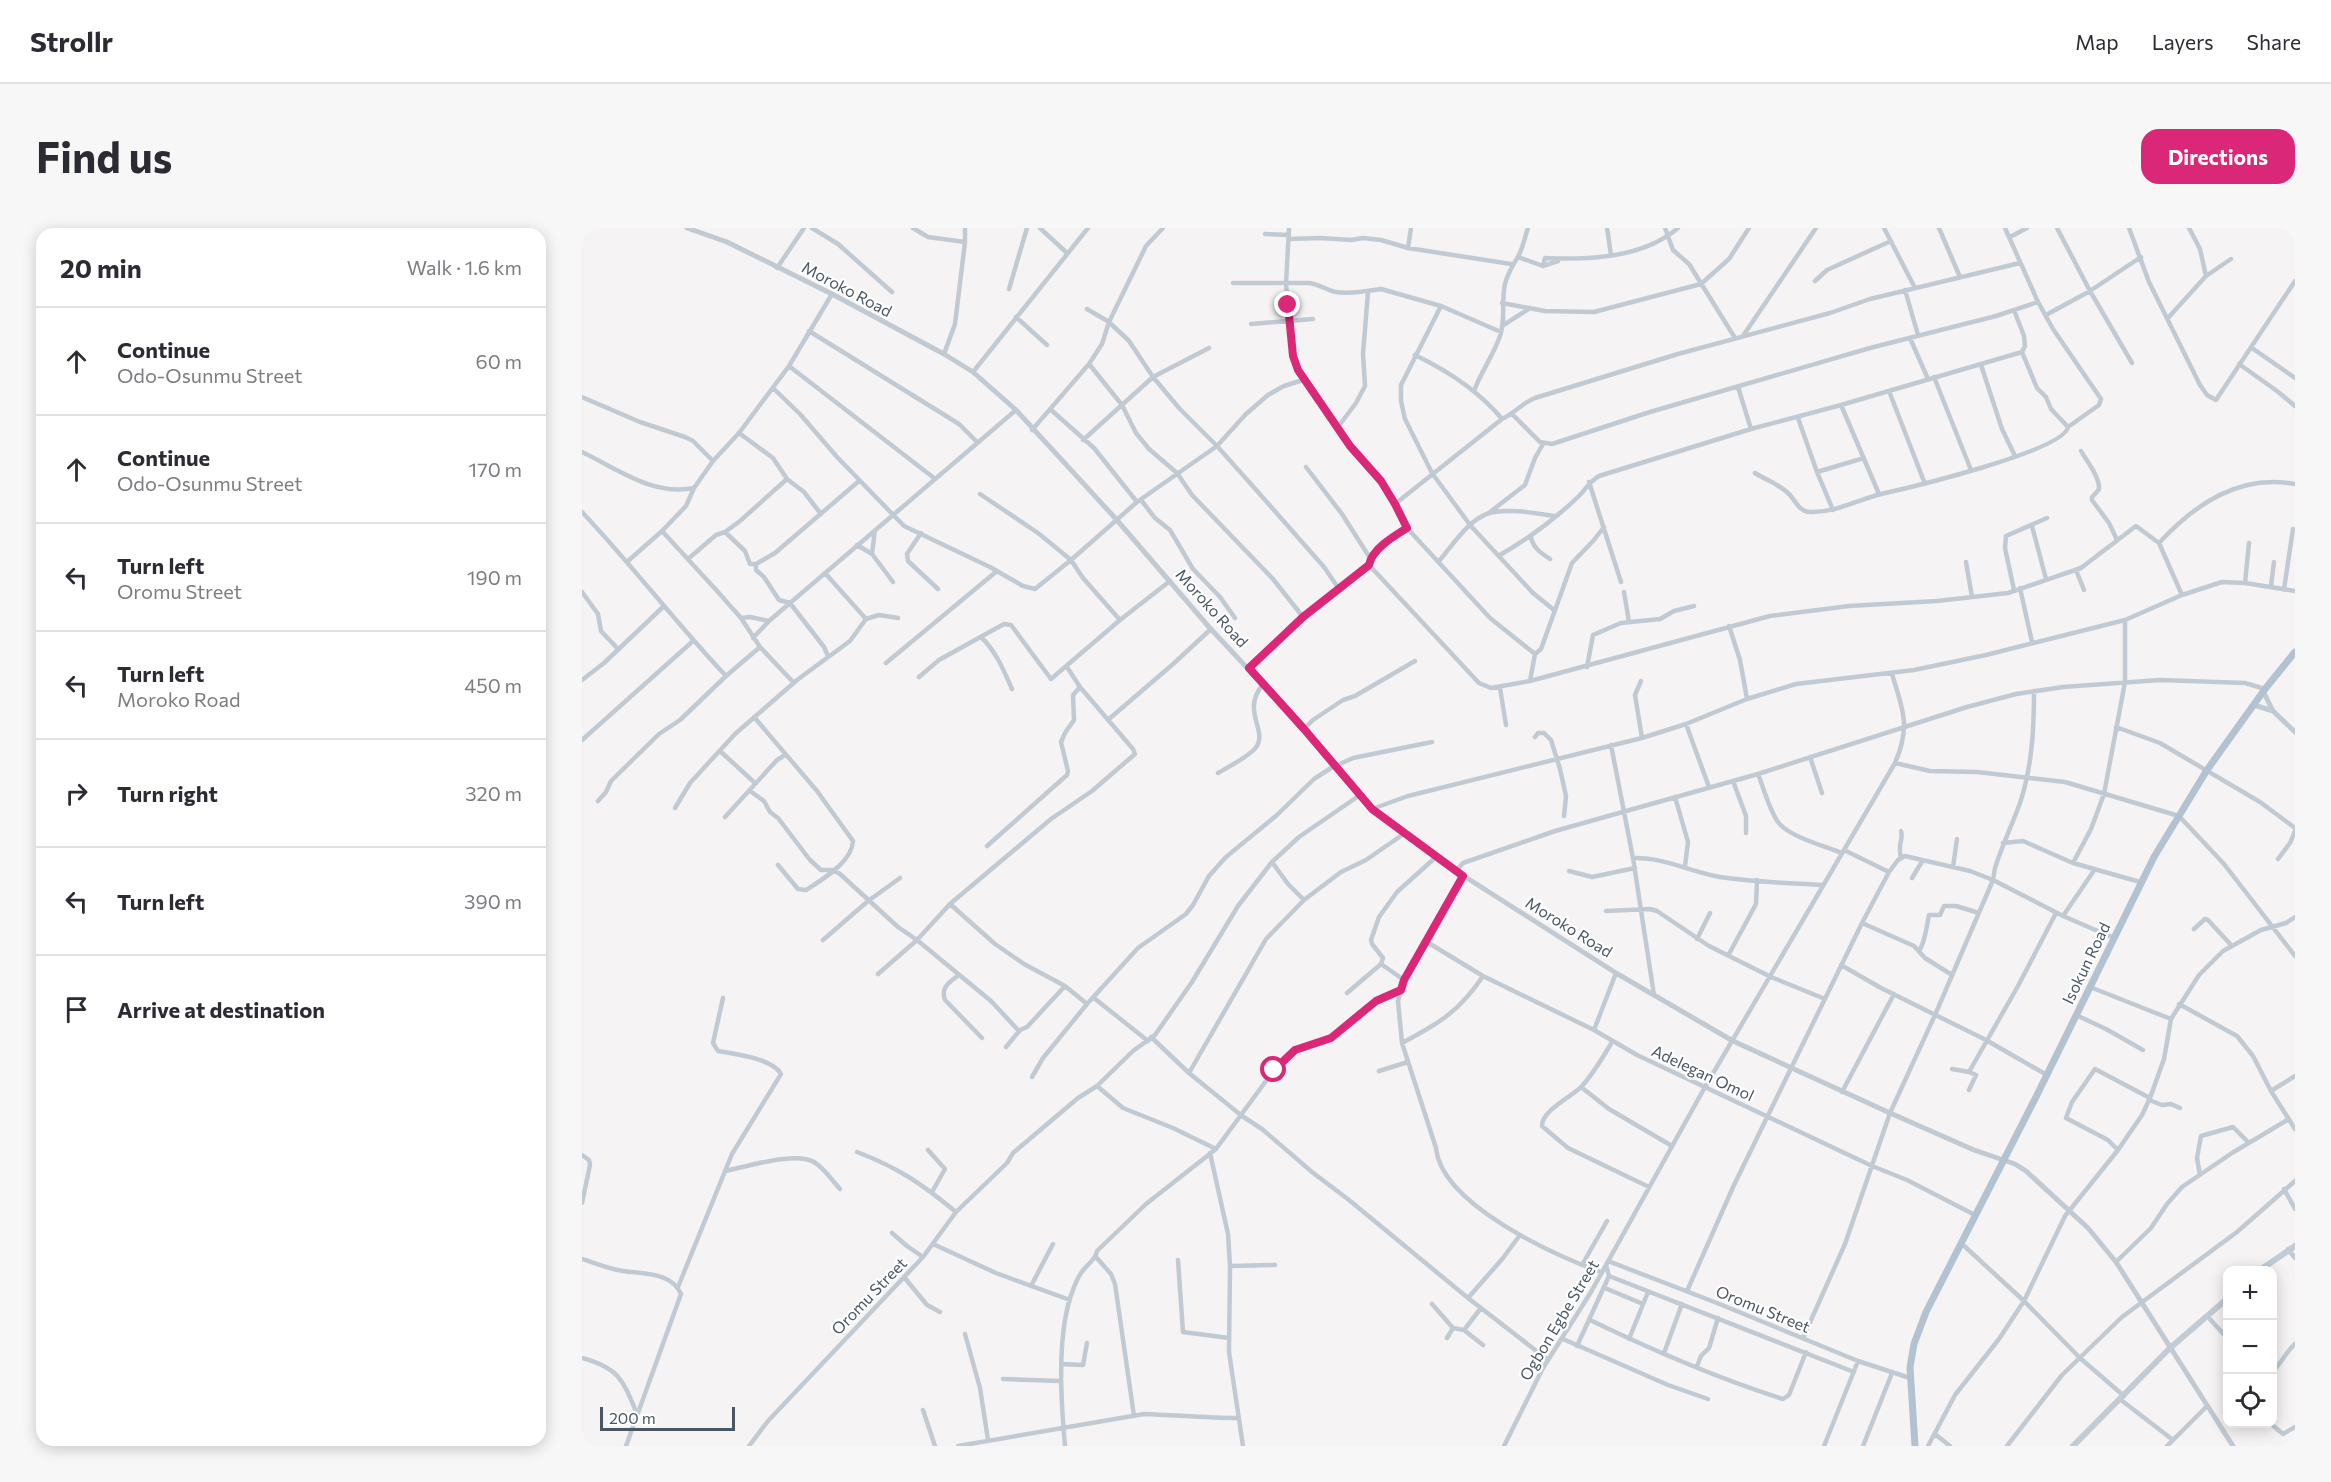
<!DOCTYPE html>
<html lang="en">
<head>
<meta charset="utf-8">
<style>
  :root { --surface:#fff; --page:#f7f7f7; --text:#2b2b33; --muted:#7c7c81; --line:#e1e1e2; --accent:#db2777 }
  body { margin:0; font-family:Commissioner,sans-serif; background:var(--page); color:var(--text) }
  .controls { position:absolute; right:18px; bottom:18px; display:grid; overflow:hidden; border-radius:12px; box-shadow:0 3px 15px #0003 }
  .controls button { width:54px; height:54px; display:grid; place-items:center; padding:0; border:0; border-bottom:2px solid var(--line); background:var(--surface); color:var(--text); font:30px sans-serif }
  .scale { position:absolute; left:18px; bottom:15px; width:135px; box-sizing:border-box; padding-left:6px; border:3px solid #4a5661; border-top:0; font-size:16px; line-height:21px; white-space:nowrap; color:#4a5661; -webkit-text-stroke:4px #fff; paint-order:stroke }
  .stop { position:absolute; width:18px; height:18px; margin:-14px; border:4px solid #db2777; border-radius:50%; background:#fff }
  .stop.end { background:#db2777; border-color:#fff; box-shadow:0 2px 6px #0008 }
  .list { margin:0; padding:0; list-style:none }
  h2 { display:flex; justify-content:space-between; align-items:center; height:78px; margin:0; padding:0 24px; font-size:26px }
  h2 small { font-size:20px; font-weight:400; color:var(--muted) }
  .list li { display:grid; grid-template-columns:39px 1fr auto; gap:18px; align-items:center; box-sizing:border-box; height:108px; padding:0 24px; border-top:2px solid var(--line) }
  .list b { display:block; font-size:22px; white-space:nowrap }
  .list p { margin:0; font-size:20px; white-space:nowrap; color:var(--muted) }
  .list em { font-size:20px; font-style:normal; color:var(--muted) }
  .icon { flex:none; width:33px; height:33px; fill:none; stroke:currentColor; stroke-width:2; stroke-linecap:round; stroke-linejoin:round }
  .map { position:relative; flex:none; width:1713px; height:1218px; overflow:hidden; border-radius:18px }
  header { display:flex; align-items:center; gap:36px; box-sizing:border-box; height:84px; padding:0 30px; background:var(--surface); border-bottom:2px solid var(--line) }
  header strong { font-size:28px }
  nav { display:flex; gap:33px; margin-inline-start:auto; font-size:21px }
  .intro { display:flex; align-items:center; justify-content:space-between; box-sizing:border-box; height:144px; padding:0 36px }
  h1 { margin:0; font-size:42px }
  .button { padding:15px 27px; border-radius:18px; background:var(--accent); color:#fff; font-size:21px; font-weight:700 }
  main { display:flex; gap:36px; padding:0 36px }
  aside { flex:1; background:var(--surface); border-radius:18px; box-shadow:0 3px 15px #0003 }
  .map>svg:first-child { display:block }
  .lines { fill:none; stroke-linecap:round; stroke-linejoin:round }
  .minor { stroke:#c1cad2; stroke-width:4.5 }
  .tertiary { stroke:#c1cad2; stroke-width:5 }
  .secondary { stroke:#c1cbd6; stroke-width:6 }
  .primary { stroke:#b3c2d1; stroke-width:7 }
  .route { stroke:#db2777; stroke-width:8 }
  .labels { text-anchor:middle; stroke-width:4.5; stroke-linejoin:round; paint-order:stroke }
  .street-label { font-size:16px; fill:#4a5661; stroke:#fff }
</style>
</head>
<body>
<header>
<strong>Strollr</strong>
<nav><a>Map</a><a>Layers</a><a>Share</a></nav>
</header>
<div class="intro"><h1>Find us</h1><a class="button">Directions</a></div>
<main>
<aside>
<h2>20 min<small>Walk · 1.6 km</small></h2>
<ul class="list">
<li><svg class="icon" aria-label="ahead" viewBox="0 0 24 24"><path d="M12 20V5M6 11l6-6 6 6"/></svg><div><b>Continue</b><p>Odo-Osunmu Street</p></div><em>60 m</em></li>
<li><svg class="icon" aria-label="ahead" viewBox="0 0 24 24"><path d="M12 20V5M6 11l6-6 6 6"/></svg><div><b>Continue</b><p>Odo-Osunmu Street</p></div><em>170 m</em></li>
<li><svg class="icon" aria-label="left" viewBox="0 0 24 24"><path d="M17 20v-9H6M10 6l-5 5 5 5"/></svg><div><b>Turn left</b><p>Oromu Street</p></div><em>190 m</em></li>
<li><svg class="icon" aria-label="left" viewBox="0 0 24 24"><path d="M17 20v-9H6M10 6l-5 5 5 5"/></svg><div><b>Turn left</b><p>Moroko Road</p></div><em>450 m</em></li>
<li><svg class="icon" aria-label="right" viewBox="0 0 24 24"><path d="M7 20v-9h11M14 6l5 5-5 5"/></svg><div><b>Turn right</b></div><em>320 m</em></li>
<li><svg class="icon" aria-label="left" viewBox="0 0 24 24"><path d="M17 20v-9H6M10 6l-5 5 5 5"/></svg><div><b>Turn left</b></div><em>390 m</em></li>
<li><svg class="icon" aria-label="arrive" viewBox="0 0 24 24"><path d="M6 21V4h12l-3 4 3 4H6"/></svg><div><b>Arrive at destination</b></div></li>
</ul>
</aside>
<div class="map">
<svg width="1713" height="1218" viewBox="0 0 1713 1218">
  <rect width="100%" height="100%" fill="#f5f3f3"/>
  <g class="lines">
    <!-- minor -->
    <path class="minor" d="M 230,0 L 256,16 L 310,64
      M 331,0 L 346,9 L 383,14
      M 458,0 L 485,25
      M 707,0 L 704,56 L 706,77 L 711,128 L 716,142 L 768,218 L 799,253 L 813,276 L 825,300 L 908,390 L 953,426
      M 1025,0 L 1029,27
      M 1083,0 L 1091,22 L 1107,36 L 1153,110
      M 1302,0 L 1333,60
      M 1357,0 L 1378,49
      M 1475,0 L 1508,63 L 1550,135
      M 1547,0 L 1567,54 L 1618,157 L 1625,167 L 1634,172 L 1713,53
      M 1607,0 L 1618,21 L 1624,48
      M 683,6 L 707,7
      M 1428,9 L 1445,0
      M 707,11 L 739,10 L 769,12 L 781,10 L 799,12 L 826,20 L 929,36
      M 826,20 L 829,0
      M 936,29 L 961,38 L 976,33
      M 961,38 L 963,30 C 1007,32 1061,30 1096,0
      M 195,40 L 222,0
      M 1233,53 L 1245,42 L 1309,13
      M 651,55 L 727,55 C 736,56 741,60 750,63 C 762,67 787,63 799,61 L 859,78 L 919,104
      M 427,61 L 445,0
      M 1323,62 L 1336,107
      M 920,75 L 963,83 L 1012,84 L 1119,56 L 1147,31 L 1167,0
      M 859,78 L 819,157 L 819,173 L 823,191 L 850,245 L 888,297 L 951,365 L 972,382
      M 505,81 L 527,94 L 547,113 L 571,149 L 597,180 L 635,218 L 676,264 L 742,339 L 757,361
      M 1432,82 L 1442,108 L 1443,118 L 1440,124 L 1455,160 L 1464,169 L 1469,181 L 1486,199
      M 1464,87 L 1508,63 L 1559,29
      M 434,89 L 465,117
      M 1586,90 L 1624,48 L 1649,31
      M 669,96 L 731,91
      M 920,98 L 948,80
      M 227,103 L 377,196 L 395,214
      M 1161,108 L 1234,0
      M 1328,110 L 1346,151
      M 1670,120 L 1713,150
      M 362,126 L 373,96 L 383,14 L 383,0
      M 833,127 C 866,143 897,163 920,191
      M 507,136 L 540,177 L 554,205 L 567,221 L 595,245 L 610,267 L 691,351 L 721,389
      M 1657,136 L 1695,163 L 1713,178
      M 1399,137 L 1420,201 L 1433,228
      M 207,138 L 352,250
      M 391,144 L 506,0
      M 1352,149 L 1389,242
      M 1156,159 L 1169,201
      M 192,161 L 218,186 L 255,229 L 322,298 L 408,339 L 441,358 L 453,361 L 489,332 L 555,274 L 635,218 L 664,186 L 686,167 L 702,158 L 724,151
      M 892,163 C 899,144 911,128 918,108 C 924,92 919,73 923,56 C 926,44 931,37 937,27 C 941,19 943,9 946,0
      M 1307,163 L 1343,256
      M 0,169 L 58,194 L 103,209 L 111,213 L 131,233
      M 1259,177 L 1297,266
      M 468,181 L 512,220 L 555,274
      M 930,186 L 958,214 L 970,216 L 1068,184 L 1288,120 L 1414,88 L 1456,74
      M 1216,190 L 1235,244 L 1251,282
      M 756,199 L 774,175 L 783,158 L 781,126 L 786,64
      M 450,202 L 507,136 L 520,116 L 527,94 L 564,18 L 581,0
      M 157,205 L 191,230 L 205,251 L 222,264 L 239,286
      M 501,212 L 571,149 L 627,120
      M 1499,223 C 1504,232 1518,249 1517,261 C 1516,263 1512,267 1510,269 L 1510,272 L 1527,295 L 1535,312
      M 0,224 C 36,241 70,268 112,260
      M 724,239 L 760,286 L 788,330
      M 1235,244 L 1282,230
      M 1173,245 C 1184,252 1199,257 1208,267 C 1214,274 1218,284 1228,284 C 1253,285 1275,272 1299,266 C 1326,260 1482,223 1486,199 L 1517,177 L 1519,171 L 1471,101 L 1456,74 L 1423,0
      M 1007,254 L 1039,354
      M 398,266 L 456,305 L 489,332 L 501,350 L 538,392
      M 559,272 L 573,290 L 588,302 L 611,341 L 638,369 L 653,390
      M 813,276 L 920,191 C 933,185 940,175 953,170 L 1096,126 L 1248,85 L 1288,71 L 1438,35
      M 0,284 C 50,337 94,395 144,448
      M 908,284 L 943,257 L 953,230 L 961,216
      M 1450,298 L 1464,351
      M 80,303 L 136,364 L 159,390 L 178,419 L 212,455
      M 143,304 L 163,323 L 168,336 L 174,336 L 174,342 L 182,349 L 197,372 L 208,375 L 242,419 L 246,428
      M 339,305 L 325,326 L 326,333 L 356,361
      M 949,309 C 951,320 959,325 968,331
      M 1577,315 C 1613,276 1657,246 1713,256
      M 275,317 L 290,326 L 311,354
      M 290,326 L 293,302
      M 918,327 C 946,311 973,291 997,268 C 1004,261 1008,253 1017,248 L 1169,201 L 1259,177 L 1440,124
      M 106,331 L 134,307 L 143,304 L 158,293 L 205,251
      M 46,333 L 80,303 L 104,278 L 112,260 L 131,233 L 157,205 L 207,138 L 250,66
      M 857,333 C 870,318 886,292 907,285 C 925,280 953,285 972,288
      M 1384,334 L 1390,369
      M 174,336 L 193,325 L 277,253
      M 787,337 L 897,455 L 909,460 L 948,453 L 1188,388 L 1267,378 L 1355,373 L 1426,365 L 1499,340 L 1554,298 L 1577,315 L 1600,367
      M 1494,342 L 1502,362
      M 243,345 L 284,391
      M 1663,355 L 1667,315
      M 1689,358 L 1692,334
      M 1438,360 L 1450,414
      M 1702,361 L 1711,301
      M 1432,362 L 1423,320 L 1424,308 L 1465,290
      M 0,364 L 16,386 L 19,403 L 36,421
      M 1042,364 L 1047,394
      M 159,390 L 168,389 L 187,393
      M 1147,398 L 1158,432 L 1165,471
      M 399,409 C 414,423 422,443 430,461
      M 171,410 L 187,393 L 434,182
      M 304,435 L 415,343
      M 1005,439 L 1011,407 L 1039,395 L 1078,391 L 1092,383 L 1112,378
      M 667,440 L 721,389 L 787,337 C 790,320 812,308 825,300
      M 337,449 L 357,432 L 422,396 L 429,397 L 432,401 L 469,451 L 538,392 L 588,353
      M 0,452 L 22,435 L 82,378
      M 948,453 L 953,426 L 959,421 L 990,335 L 1012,312 L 1022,299
      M 1059,453 L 1053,467 L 1060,510
      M 918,460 L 924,497
      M 172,489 L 235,563 L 271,613 C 270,634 241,651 224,662 L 216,661 L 196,637
      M 527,491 L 590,437 L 629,401
      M 1104,496 L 1127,559
      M 1534,499 L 1578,515 L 1678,574 L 1713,600
      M 722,501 L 731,492 L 761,472 L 773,468 L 833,433
      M 953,509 L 956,505 L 962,505 L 969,512 L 978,541 L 984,568 L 982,588
      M 0,512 L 111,413
      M 1029,517 L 1051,630 L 1072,767
      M 138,523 L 173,555
      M 1228,529 L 1240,565
      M 1313,535 L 1348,543 L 1395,544 L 1483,554 L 1597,588 L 1642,636 L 1713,728
      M 636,545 C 646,539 670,527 675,518 C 685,501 659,483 681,456
      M 1176,546 C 1182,561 1187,581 1196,594 C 1207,609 1243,618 1260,625
      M 1151,553 L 1164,588 L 1164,605
      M 168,563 L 182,573 L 188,584 L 196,590 L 228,632 L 239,642 L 251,642 L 258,646 L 316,699 L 335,712 L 409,773 L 437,803
      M 1093,569 L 1106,614 L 1103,638
      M 16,573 L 24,564 L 29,553 L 77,506 L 98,492 L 144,448 L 178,419
      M 93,580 L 108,555 L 153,506 L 215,452 L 268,413 L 284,391 L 297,387 L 316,390
      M 790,581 L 826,568 L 1060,510 L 1104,496 L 1165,471 L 1214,456 L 1332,442 L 1404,427 L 1543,392 L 1600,367 L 1640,354 L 1663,355 L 1713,363
      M 143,589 L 195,532 L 203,527
      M 1421,615 L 1441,613 L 1491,635 L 1558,654
      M 405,618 L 485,547 L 486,543 L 479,514 L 483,505 L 492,492 L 491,467 L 498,459
      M 1262,622 L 1307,644
      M 1319,629 C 1315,616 1322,611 1319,603
      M 1051,630 C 1081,629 1109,644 1138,649 C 1171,654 1206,655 1240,657
      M 1696,631 L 1708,615 L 1713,603
      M 690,634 L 706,656 L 722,672
      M 1491,635 L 1509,601 L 1522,566 L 1543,454 L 1543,392
      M 1371,639 L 1375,611
      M 874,643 L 881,635 L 973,603 L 1176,546 L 1385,479 L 1434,466 L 1481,459 L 1578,452 L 1663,455 L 1683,461
      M 987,643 L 1010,649 L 1053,640
      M 881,648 L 822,752 L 816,773 L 820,815 L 854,920 C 859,976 972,1027 1019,1044
      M 1330,650 L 1341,632
      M 368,676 L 413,716 L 442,736 L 483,758 L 505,776
      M 1024,683 L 1068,681 L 1075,683 L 1127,718 L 1189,749 L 1243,771
      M 1481,688 L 1513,641
      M 1280,695 L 1332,718 L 1343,730 L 1370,747
      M 1612,701 L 1623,691 L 1626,692 L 1650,718
      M 1115,711 L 1128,685
      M 241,712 L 286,673 L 318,650
      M 845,714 L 901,748 L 1012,802 L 1055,827 L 1290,938 L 1325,952 L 1393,987
      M 1337,723 C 1344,712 1344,700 1347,687 L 1358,687 L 1362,678 L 1374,678 L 1397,685
      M 1147,726 L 1174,676 L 1175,652
      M 799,736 L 801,730 L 790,716 L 789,712 L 797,689 L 815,664 L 854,629
      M 1259,737 L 1299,760 L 1404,812 L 1465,847
      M 296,746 L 335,712 L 368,676 L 469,591 L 510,563 L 553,526 L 551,521 L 498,459 L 485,439
      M 377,747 C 368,754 358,759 363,772 L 400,810
      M 1508,759 L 1589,791
      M 765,765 L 799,736 L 822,752
      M 512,770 L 566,813
      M 1597,776 L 1655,808 L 1671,828 L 1689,863 L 1713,901
      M 1494,787 L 1524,801 L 1561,822
      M 1012,802 L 1034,745
      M 569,809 L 607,845 L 660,888 L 680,901 L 730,944 L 767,972 L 886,1070 L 966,1132
      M 1030,814 C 1021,829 1012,845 1000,858 C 990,869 960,882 960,898 L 986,920 L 1067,959
      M 820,815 C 856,796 878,783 901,748
      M 424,819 L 438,802 L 445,799 L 483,758
      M 1370,841 L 1387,844 L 1436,758 L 1474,685
      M 797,843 L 826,834
      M 1387,844 L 1394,847 L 1387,862
      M 607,845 L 684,711 L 722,672 L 759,644 L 784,632 L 823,605
      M 450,849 L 461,830 L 505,776 L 556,720 L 604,686 L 611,677 L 627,648 L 644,629 L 695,587 L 732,551 L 749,540 L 771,530 L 850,514
      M 515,858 L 541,880 L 591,900 L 634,921
      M 999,859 L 1027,881 L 1090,918
      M 1689,863 L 1713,848
      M 1260,864 L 1312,766
      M 1567,872 L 1580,877 L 1589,876 L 1598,880
      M 346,922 L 363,941 L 350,964
      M 1536,922 L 1526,912 L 1484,890 L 1490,874 L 1513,841 L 1568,870
      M 275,924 C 317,940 340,956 374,984
      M 628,925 L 646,1006 L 648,1038 L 647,1124 L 661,1218
      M 0,927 L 7,932 L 8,937 L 0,975
      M 143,943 C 164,939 213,923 232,934 C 242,940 250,952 258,961
      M 1618,947 L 1615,930 L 1619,908 L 1651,899 L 1667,915
      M 1702,961 L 1713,981
      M 310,1005 L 325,1018 L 341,1029
      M 1379,1015 L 1442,1073 L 1498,1130 L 1542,1168
      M 351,1016 L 414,1045 L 488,1072
      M 1706,1021 L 1713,1030
      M 514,1029 L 529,1046 L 533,1056 L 552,1188
      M 0,1031 C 13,1035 27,1041 41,1043 C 60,1046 90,1044 99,1066 L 44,1218
      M 596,1032 L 601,1104 L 647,1110
      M 1026,1033 L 1135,1075 L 1276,1133 L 1328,1150
      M 1534,1034 L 1569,1000 L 1585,976 L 1600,959 L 1650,925 L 1707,891
      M 1000,1037 L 1025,993
      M 648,1038 L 693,1037
      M 1027,1048 L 1272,1144
      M 322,1049 L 345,1077 L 358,1084
      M 449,1058 L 471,1016
      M 96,1059 L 150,926 L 199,846 C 190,830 152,826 136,823 L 131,815 L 141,770
      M 1023,1060 L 1061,1076
      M 1105,1063 L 1152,957 L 1280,695 L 1307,644 L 1316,632 L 1323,628 L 1388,643 L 1411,652 L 1481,688 L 1532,710
      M 886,1070 L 921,1030 L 938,1007
      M 850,1076 L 871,1100 L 865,1110
      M 1626,1089 L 1646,1111
      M 1008,1092 C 1070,1122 1135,1150 1201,1171 L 1207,1167 L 1224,1124
      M 871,1100 L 882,1102 L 899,1080
      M 882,1102 L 901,1117
      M 383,1106 L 398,1160 L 406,1212
      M 1221,1110 L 1263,1016 L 1308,885 L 1353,787 L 1411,652 L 1413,640 C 1420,618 1430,597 1438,575 C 1450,539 1452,501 1452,463
      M 981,1111 L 1086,1157 L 1126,1171
      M 1047,1111 L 1066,1064
      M 995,1118 L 1027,1048 L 1024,1037
      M 1082,1125 L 1100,1076
      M 0,1130 C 37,1140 41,1152 55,1186
      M 479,1136 L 501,1137 L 505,1115
      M 1115,1138 L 1119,1128 L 1127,1120 L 1136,1090
      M 1690,1144 C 1700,1135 1703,1125 1713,1116
      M 421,1151 L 478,1153
      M 1539,1172 L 1591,1212
      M 341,1182 L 353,1218
      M 1689,1196 L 1701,1206 L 1713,1199
      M 1353,1206 L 1368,1218
      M 167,1218 L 186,1193 L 341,1029 L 374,984 L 425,935 L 431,925 L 496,870 L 515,858 L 551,823 L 573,807 L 610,754 L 656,678 L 690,634 L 717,609 L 778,567
      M 376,1218 L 562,1186 C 593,1187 624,1190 656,1190
      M 483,1218 C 479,1173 475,1114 488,1070 C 491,1062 494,1052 499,1045 C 504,1037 514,1032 515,1023 L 564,976 L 634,921 L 692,842 L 710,824 L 749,810 L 794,773 L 818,762
      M 922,1218 L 961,1140 L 1009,1064 L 1123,859 L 1313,535 C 1329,498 1321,482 1310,446
      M 1242,1218 L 1276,1133
      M 1281,1218 L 1310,1145
      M 1346,1218 L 1373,1167 L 1417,1111 L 1442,1073 L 1483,988 L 1536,922 L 1560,887 L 1568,870 L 1582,831 L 1589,791 L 1617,747 L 1641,723 L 1679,702 L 1704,695 L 1713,689
      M 1425,1218 L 1480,1147 L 1540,1089 L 1655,1004 L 1713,953
      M 1585,1218 L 1625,1178"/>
    <!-- tertiary -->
    <path class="tertiary" d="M 105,0 L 145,14 L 250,66 L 362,126 L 391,144 L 434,182 L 534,291 L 627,399 L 722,501 L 790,581 L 874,643 L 1034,745 L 1151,813 L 1308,885 L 1392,922 L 1433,936 L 1444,943 L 1506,1000 L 1534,1034 L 1651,1218
      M 1681,463 L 1691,483 L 1713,504
      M 1672,477 L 1691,483"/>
    <!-- secondary -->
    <path class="secondary" d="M 1678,1042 L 1713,1018
      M 1491,1218 L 1588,1120 L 1646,1070"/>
    <!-- primary -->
    <path class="primary" d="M 1333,1218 L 1328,1139 L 1332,1116 L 1344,1084 L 1454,869 L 1572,629 L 1625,542 L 1683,461 L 1713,424"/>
  </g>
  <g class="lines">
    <!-- route -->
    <path class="route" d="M 692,842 L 713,822 L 749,810 L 794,773 L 819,762 L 822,752 L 881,648 L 790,581 L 722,501 L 667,440 L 721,389 L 787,337 C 790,321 812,308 825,300 L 813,276 L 799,253 L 768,218 L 716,142 L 711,128 L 706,77"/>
  </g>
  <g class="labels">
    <!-- street labels -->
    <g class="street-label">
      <text transform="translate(265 61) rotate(28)" y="6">Moroko Road</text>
      <text transform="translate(630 380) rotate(48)" y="6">Moroko Road</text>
      <text transform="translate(987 699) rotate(32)" y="6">Moroko Road</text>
      <text transform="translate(1504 735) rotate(-64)" y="6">Isokun Road</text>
      <text transform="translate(1121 845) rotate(25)" y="6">Adelegan Omol</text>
      <text transform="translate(287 1068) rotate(-46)" y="6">Oromu Street</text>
      <text transform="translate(1181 1081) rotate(22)" y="6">Oromu Street</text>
      <text transform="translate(977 1092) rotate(-59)" y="6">Ogbon Egbe Street</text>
    </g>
  </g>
</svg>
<div class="controls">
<button>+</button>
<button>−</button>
<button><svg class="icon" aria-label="locate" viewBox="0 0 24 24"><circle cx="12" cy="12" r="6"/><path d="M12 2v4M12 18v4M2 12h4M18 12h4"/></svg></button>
</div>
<div class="scale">200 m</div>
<div class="stop" style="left:692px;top:842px"></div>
<div class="stop end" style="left:706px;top:77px"></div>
</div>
</main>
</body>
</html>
